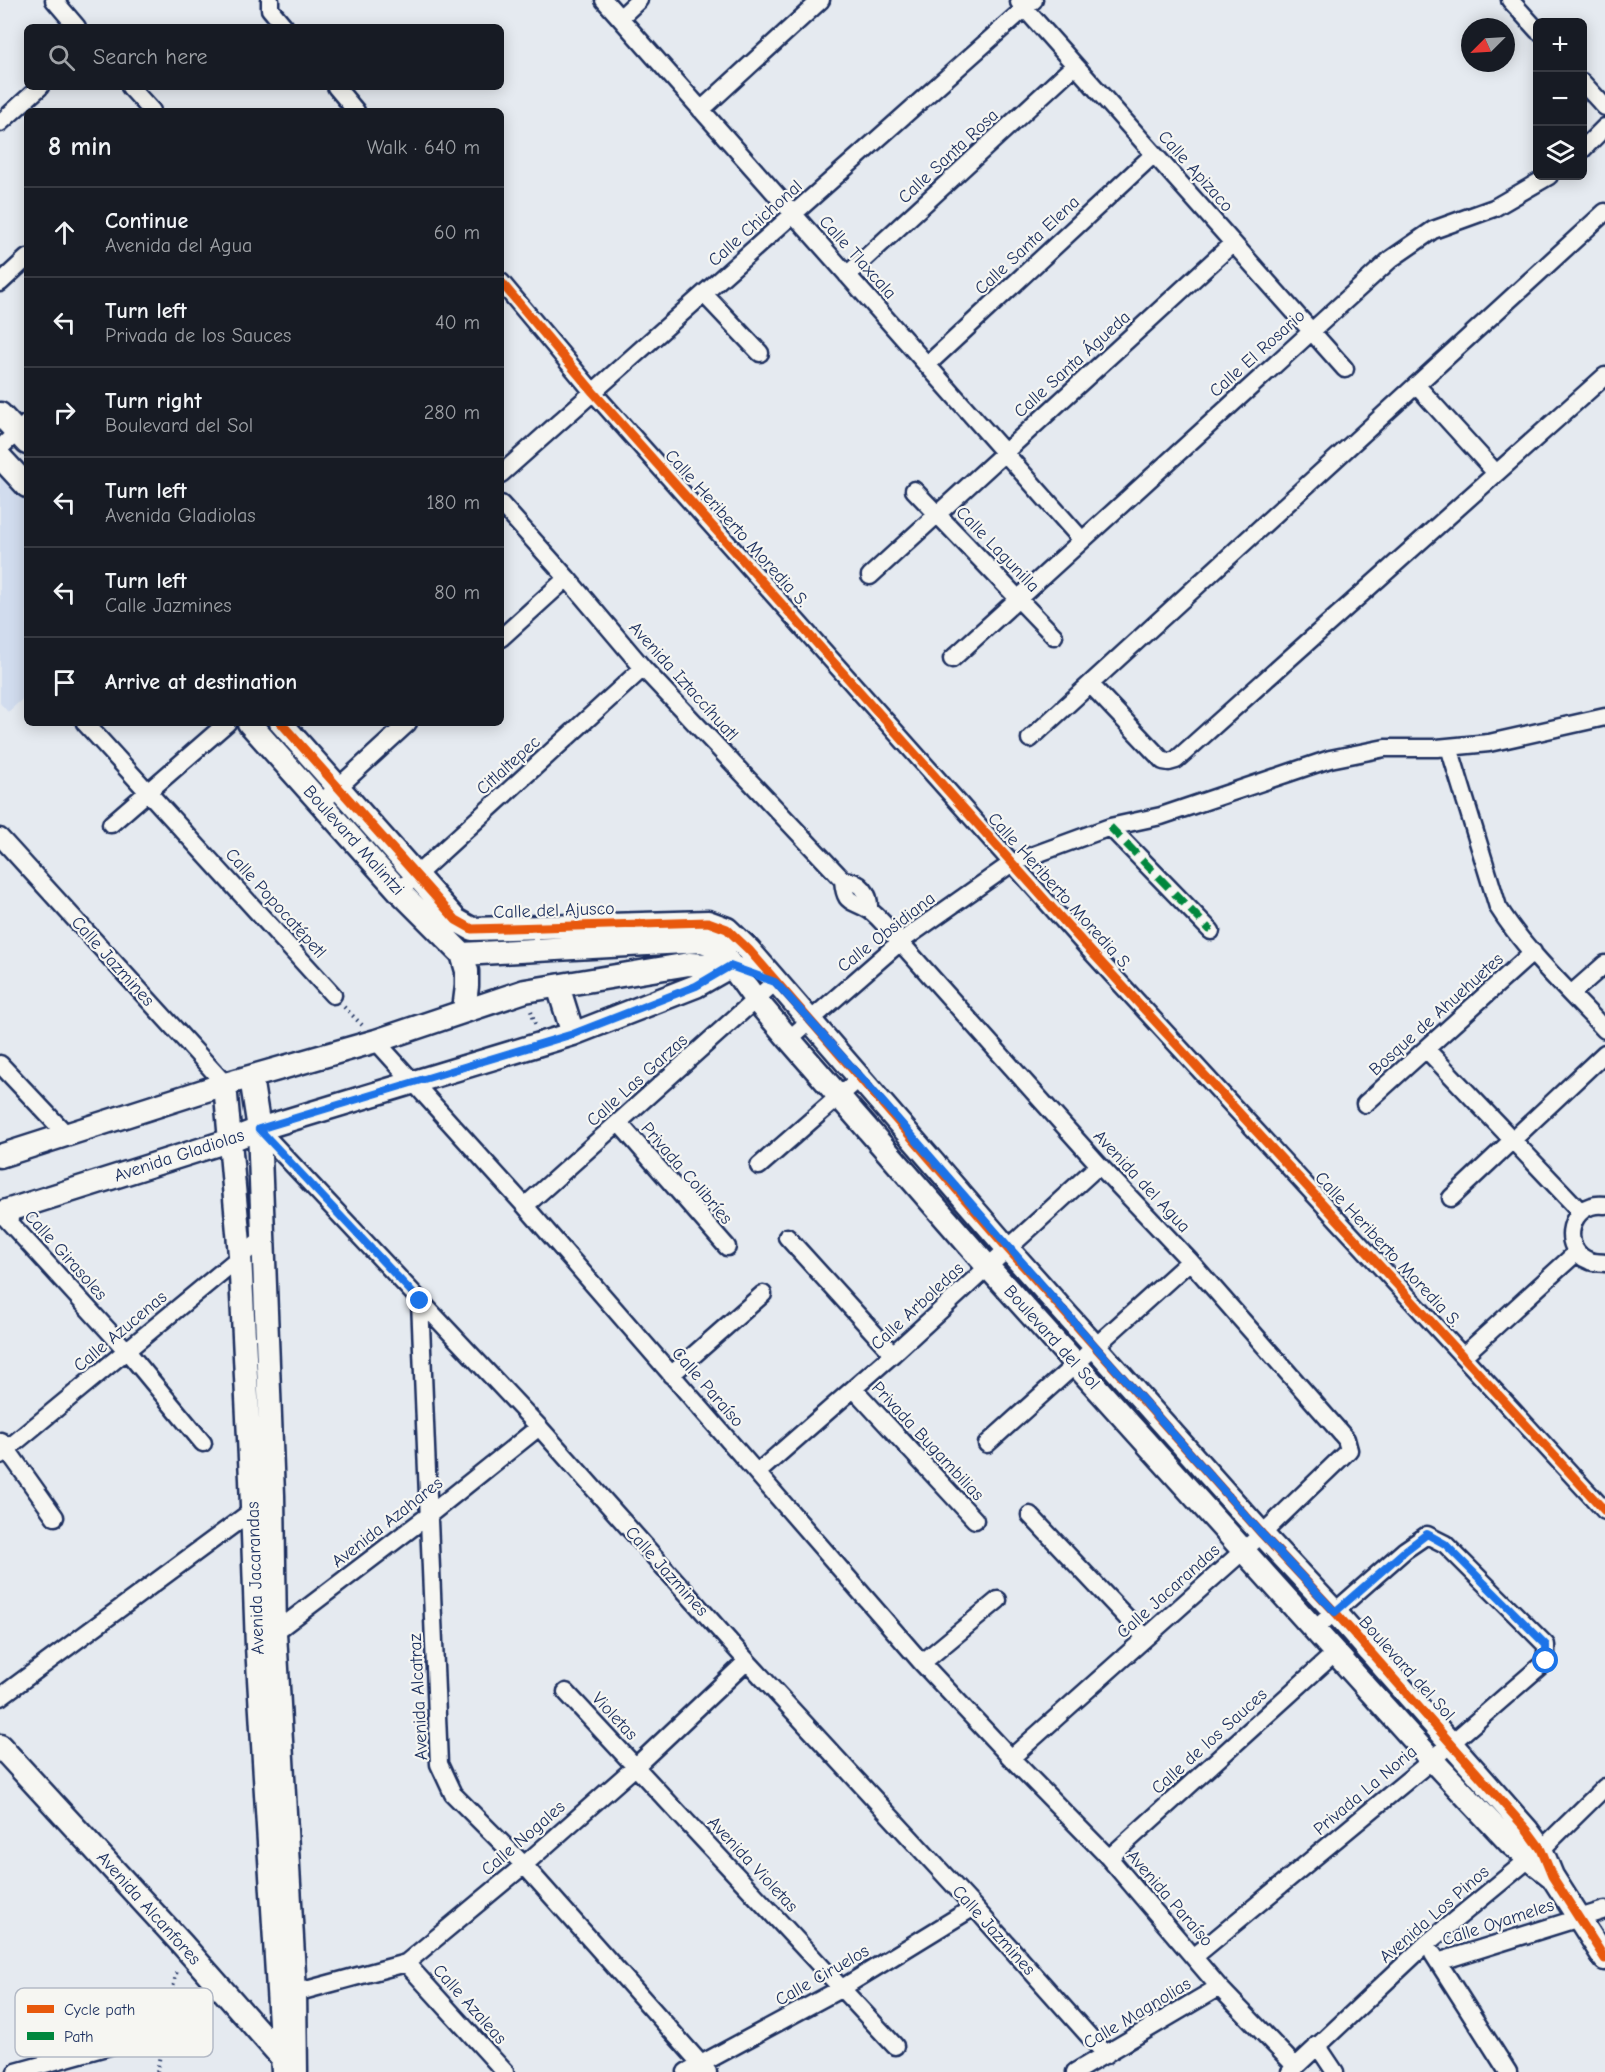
<!DOCTYPE html>
<html lang="en">
<head>
<meta charset="utf-8">
<style>
  :root { --surface:#171b24; --page:#20242c; --text:#f1f3f6; --muted:#9ea1a6; --line:#363941 }
  body { margin:0; font-family:"Comic Neue",sans-serif; background:var(--page); color:var(--text) }
  .controls { position:absolute; right:18px; top:18px; display:grid; overflow:hidden; border-radius:9px; box-shadow:0 3px 15px #0003 }
  .controls button { width:54px; height:54px; display:grid; place-items:center; padding:0; border:0; border-bottom:2px solid var(--line); background:var(--surface); color:var(--text); font:30px sans-serif }
  .compass { position:absolute; left:1461px; top:18px; width:54px; height:54px; border-radius:50%; background:var(--surface); box-shadow:0 3px 15px #0003; rotate:246deg }
  .stop { position:absolute; width:18px; height:18px; margin:-14px; border:4px solid #1a73e8; border-radius:50%; background:#fff }
  .stop.end { background:#1a73e8; border-color:#fff; box-shadow:0 2px 6px #0008 }
  .list { margin:0; padding:0; list-style:none }
  h2 { display:flex; justify-content:space-between; align-items:center; height:78px; margin:0; padding:0 24px; font-size:26px }
  h2 small { font-size:20px; font-weight:400; color:var(--muted) }
  .list li { display:grid; grid-template-columns:39px 1fr auto; gap:18px; align-items:center; box-sizing:border-box; height:90px; padding:0 24px; border-top:2px solid var(--line) }
  .list b { display:block; font-size:22px; white-space:nowrap }
  .list p { margin:0; font-size:20px; white-space:nowrap; color:var(--muted) }
  .list em { font-size:20px; font-style:normal; color:var(--muted) }
  .icon { flex:none; width:33px; height:33px; fill:none; stroke:currentColor; stroke-width:2; stroke-linecap:round; stroke-linejoin:round }
  .map { position:relative; flex:none; width:1605px; height:2072px; overflow:hidden }
  .search { position:absolute; background:var(--surface); box-shadow:0 3px 15px #0003; left:24px; top:24px; width:480px; height:66px; display:flex; align-items:center; gap:15px; box-sizing:border-box; padding:0 21px; border-radius:9px; color:var(--muted); font-size:22px }
  .panel { position:absolute; background:var(--surface); box-shadow:0 3px 15px #0003; left:24px; top:108px; width:480px; height:618px; border-radius:9px }
  .map>svg:first-child { display:block }
  .built { fill:#d1dcee }
  .lines { fill:none; stroke-linecap:round; stroke-linejoin:round }
  .street-casing { stroke:#1b2f5e; stroke-width:21 }
  .secondary-casing { stroke:#1b2f5e; stroke-width:27 }
  .path { stroke:#1b2f5e; stroke-width:4; stroke-dasharray:1.5 4.5; stroke-linecap:butt }
  .street { stroke:#f6f6f2; stroke-width:16 }
  .secondary { stroke:#f6f6f2; stroke-width:22 }
  .quiet { stroke:#00873e; stroke-width:8; stroke-dasharray:15 8; stroke-linecap:butt }
  .cycleway-casing { stroke:#f6f6f2; stroke-width:13 }
  .cycleway { stroke:#e8590c; stroke-width:9 }
  .route { stroke:#1a73e8; stroke-width:8 }
  .labels { text-anchor:middle; stroke-width:4.5; stroke-linejoin:round; paint-order:stroke }
  .street-label { font-size:18px; fill:#1b2f5e; stroke:#f6f6f2 }
  .key { fill:#f6f6f2; stroke:#b4bac6; stroke-width:1.5 }
  .key-label { font-size:16px; fill:#1b2f5e }
</style>
</head>
<body>
<div class="map">
<svg width="1605" height="2072" viewBox="0 0 1605 2072">
  <rect width="100%" height="100%" fill="#e5eaf0"/>
  <filter id="ink" filterUnits="userSpaceOnUse"><feTurbulence type="fractalNoise" baseFrequency=".0167" numOctaves="2"/><feDisplacementMap in="SourceGraphic" scale="12" xChannelSelector="R" yChannelSelector="G"/><feConvolveMatrix kernelMatrix="1 2 1 2 8 2 1 2 1" color-interpolation-filters="sRGB"/></filter>
  <g filter="url(#ink)">
    <!-- built -->
    <path class="built" d="M 0,452 L 27,482 L 27,695 L 8,712 L 0,703 Z"/>
    <g class="lines">
      <!-- street casing -->
      <g class="street-casing">
        <path id="street" d="M 54,0 L 77,27
          M 270,0 L 270,9 L 285,27
          M 604,0 L 1082,540
          M 1510,0 L 1538,31
          M 1019,2 L 1345,369
          M 620,18 L 639,0
          M 1582,82 L 1605,107
          M 130,87 L 152,111
          M 336,87 L 356,111
          M 701,110 L 821,0
          M 0,123 L 40,87
          M 1582,150 L 1605,127
          M 847,275 L 1075,65
          M 501,282 L 593,392 L 1086,946 L 1605,1511
          M 0,283 L 27,258
          M 704,294 L 760,353
          M 927,365 L 1154,154
          M 1416,385 L 1496,473
          M 0,448 L 27,423
          M 501,474 L 1034,0
          M 914,490 L 1054,636
          M 501,504 L 567,578 L 643,668 L 843,880 C 861,881 870,893 869,910
          M 870,576 L 1233,243
          M 501,638 L 567,578
          M 952,659 L 1391,259 L 1433,230 L 1494,208 L 1549,176
          M 1090,684 L 1163,761 L 1169,762 L 1176,760 L 1605,376
          M 85,723 L 333,995
          M 1030,739 L 1605,212
          M 1449,747 L 1498,907 C 1527,953 1569,991 1605,1030
          M 321,803 L 408,723
          M 111,824 L 227,723
          M 1110,827 L 1211,931
          M 0,837 L 225,1084
          M 843,880 C 845,905 851,899 869,910 C 880,917 890,932 900,942 L 1099,1165 L 1190,1261 L 1346,1439 L 1349,1450 L 1262,1534 L 1011,1758
          M 399,891 L 643,668
          M 1571,994 L 1605,964
          M 789,1039 L 900,942 L 1012,863 L 1110,827 L 1161,816 L 1330,759 L 1385,748 L 1437,748 L 1489,743 L 1605,717
          M 376,1041 L 525,1206 L 922,1663 L 1011,1758 L 1109,1858 L 1219,1987 L 1296,2067
          M 1426,1049 L 1580,1211
          M 0,1064 L 67,1135
          M 1365,1104 L 1533,952
          M 619,1123 L 727,1247
          M 259,1129 L 539,1427 L 747,1661 L 974,1907 L 1106,2055
          M 759,1166 L 861,1077
          M 1451,1198 L 1605,1053
          M 1605,1205 C 1569,1200 1558,1250 1590,1261 C 1594,1263 1601,1262 1605,1263
          M 525,1206 L 775,982
          M 1,1213 L 127,1351 L 203,1443
          M 787,1237 L 893,1354
          M 420,1301 L 439,1764 L 453,1794 L 524,1865 L 708,2072
          M 1463,1356 L 1577,1252
          M 671,1375 L 763,1294
          M 854,1389 L 975,1520
          M 1,1441 L 55,1517
          M 987,1444 L 1190,1261
          M 0,1455 L 264,1237
          M 757,1473 L 893,1354 L 1099,1165
          M 1030,1515 L 1145,1637
          M 270,1636 L 429,1515 L 539,1427
          M 922,1663 L 998,1600
          M 566,1692 L 895,2046
          M 0,1697 L 260,1505
          M 1109,1858 L 1335,1653
          M 1433,1954 L 1508,2072
          M 1195,1956 L 1432,1760 L 1546,1661 L 1546,1645 L 1445,1544 L 1427,1535 L 1405,1550 L 1314,1630
          M 1438,1962 L 1605,1910
          M 406,1963 L 505,2072
          M 284,1996 L 406,1963 L 524,1865 L 635,1767 L 747,1661
          M 1317,2045 L 1335,2072
          M 16,2072 L 164,2031
          M 686,2072 L 842,1988 L 974,1907
          M 1075,2072 L 1219,1987
          M 1290,2072 L 1426,1944 L 1547,1844 L 1605,1787"/>
      </g>
      <!-- secondary casing -->
      <g class="secondary-casing">
        <path id="secondary" d="M 0,414 L 27,443
          M 0,457 L 27,486
          M 249,723 L 399,891 L 462,954 L 467,971 L 467,986 L 464,1010
          M 281,723 L 456,920 L 472,929 L 708,922 L 727,929 L 749,950 L 1008,1249 L 1262,1534 L 1335,1612 L 1527,1830 L 1541,1849 L 1552,1876 L 1605,1959
          M 462,954 L 702,941 L 717,946 L 756,1000 L 789,1039 L 988,1267 L 1432,1760 L 1511,1844 L 1551,1876
          M 558,986 L 573,1034
          M 251,1077 L 259,1129 L 273,1495 L 275,1633 L 295,1992 L 296,2072
          M 225,1084 L 240,1255 L 251,1479 L 257,1646 L 283,2072
          M 0,1156 L 225,1084 L 376,1041 L 525,991 L 689,964 L 730,966 L 741,970
          M 0,1213 L 231,1140 L 259,1129 L 573,1034 L 696,986 L 731,966
          M 0,1746 L 182,1944 L 285,2061"/>
      </g>
      <!-- path -->
      <path class="path" d="M 344,1007 L 362,1025
        M 531,1011 L 536,1026
        M 167,2015 L 177,1970
        M 157,2072 L 161,2049"/>
      <!-- street -->
      <use href="#street" class="street"/>
      <!-- secondary -->
      <use href="#secondary" class="secondary"/>
      <!-- quiet -->
      <path class="quiet" d="M 1110,827 L 1211,931"/>
      <!-- cycleway casing -->
      <g class="cycleway-casing">
        <path id="cycleway" d="M 501,282 L 593,392 L 1086,946 L 1605,1511
          M 281,723 L 456,920 L 472,929 L 708,922 L 727,929 L 749,950 L 1008,1249 L 1262,1534 L 1335,1612 L 1527,1830 L 1541,1849 L 1552,1876 L 1605,1959"/>
      </g>
      <!-- cycleway -->
      <use href="#cycleway" class="cycleway"/>
    </g>
  </g>
  <g class="lines" filter="url(#ink)">
    <!-- route -->
    <path class="route" d="M 420,1301 L 259,1129 L 573,1034 L 696,986 L 730,966 L 775,982 L 861,1077 L 1095,1346 L 1262,1534 L 1335,1612 L 1406,1550 L 1427,1534 L 1445,1544 L 1546,1645 L 1546,1661"/>
  </g>
  <g class="labels">
    <!-- street labels -->
    <g class="street-label">
      <text transform="translate(948 156) rotate(-43)" y="6">Calle Santa Rosa</text>
      <text transform="translate(1196 171) rotate(48)" y="6">Calle Apizaco</text>
      <text transform="translate(755 223) rotate(-42)" y="6">Calle Chichonal</text>
      <text transform="translate(1027 245) rotate(-43)" y="6">Calle Santa Elena</text>
      <text transform="translate(858 257) rotate(48)" y="6">Calle Tlaxcala</text>
      <text transform="translate(1257 353) rotate(-42)" y="6">Calle El Rosario</text>
      <text transform="translate(1072 364) rotate(-42)" y="6">Calle Santa Águeda</text>
      <text transform="translate(737 528) rotate(48)" y="6">Calle Heriberto Moredia S.</text>
      <text transform="translate(998 549) rotate(46)" y="6">Calle Lagunilla</text>
      <text transform="translate(684 681) rotate(48)" y="6">Avenida Iztaccíhuatl</text>
      <text transform="translate(508 765) rotate(-42)" y="6">Citlaltepec</text>
      <text transform="translate(354 840) rotate(48)" y="6">Boulevard Malintzi</text>
      <text transform="translate(1060 891) rotate(48)" y="6">Calle Heriberto Moredia S.</text>
      <text transform="translate(276 903) rotate(48)" y="6">Calle Popocatépetl</text>
      <text transform="translate(554 910) rotate(-2)" y="6">Calle del Ajusco</text>
      <text transform="translate(886 932) rotate(-38)" y="6">Calle Obsidiana</text>
      <text transform="translate(113 961) rotate(48)" y="6">Calle Jazmines</text>
      <text transform="translate(1436 1014) rotate(-42)" y="6">Bosque de Ahuehuetes</text>
      <text transform="translate(637 1080) rotate(-42)" y="6">Calle Las Garzas</text>
      <text transform="translate(179 1155) rotate(-18)" y="6">Avenida Gladiolas</text>
      <text transform="translate(687 1173) rotate(49)" y="6">Privada Colibríes</text>
      <text transform="translate(1142 1181) rotate(47)" y="6">Avenida del Agua</text>
      <text transform="translate(1388 1249) rotate(47)" y="6">Calle Heriberto Moredia S.</text>
      <text transform="translate(66 1255) rotate(48)" y="6">Calle Girasoles</text>
      <text transform="translate(917 1306) rotate(-43)" y="6">Calle Arboledas</text>
      <text transform="translate(120 1331) rotate(-40)" y="6">Calle Azucenas</text>
      <text transform="translate(1052 1337) rotate(48)" y="6">Boulevard del Sol</text>
      <text transform="translate(708 1387) rotate(49)" y="6">Calle Paraíso</text>
      <text transform="translate(928 1441) rotate(47)" y="6">Privada Bugambilias</text>
      <text transform="translate(387 1522) rotate(-38)" y="6">Avenida Azahares</text>
      <text transform="translate(667 1571) rotate(48)" y="6">Calle Jazmines</text>
      <text transform="translate(255 1578) rotate(-92)" y="6">Avenida Jacarandas</text>
      <text transform="translate(1168 1591) rotate(-42)" y="6">Calle Jacarandas</text>
      <text transform="translate(1407 1668) rotate(48)" y="6">Boulevard del Sol</text>
      <text transform="translate(418 1697) rotate(-93)" y="6">Avenida Alcatraz</text>
      <text transform="translate(615 1716) rotate(47)" y="6">Violetas</text>
      <text transform="translate(1209 1741) rotate(-42)" y="6">Calle de los Sauces</text>
      <text transform="translate(1365 1790) rotate(-40)" y="6">Privada La Noria</text>
      <text transform="translate(523 1838) rotate(-41)" y="6">Calle Nogales</text>
      <text transform="translate(753 1864) rotate(47)" y="6">Avenida Violetas</text>
      <text transform="translate(1170 1898) rotate(49)" y="6">Avenida Paraíso</text>
      <text transform="translate(149 1908) rotate(48)" y="6">Avenida Alcanfores</text>
      <text transform="translate(1434 1914) rotate(-41)" y="6">Avenida Los Pinos</text>
      <text transform="translate(1498 1922) rotate(-18)" y="6">Calle Oyameles</text>
      <text transform="translate(994 1930) rotate(48)" y="6">Calle Jazmines</text>
      <text transform="translate(822 1975) rotate(-30)" y="6">Calle Ciruelos</text>
      <text transform="translate(470 2004) rotate(48)" y="6">Calle Azaleas</text>
      <text transform="translate(1137 2013) rotate(-31)" y="6">Calle Magnolias</text>
    </g>
  </g>
  <!-- legend -->
  <rect x="15" y="1988" width="198" height="69" rx="9" class="key"/>
  <rect x="27" y="2005" width="27" height="8" fill="#e8590c"/>
  <rect x="27" y="2032" width="27" height="8" fill="#00873e"/>
  <g class="key-label">
    <text x="64" y="2015">Cycle path</text>
    <text x="64" y="2042">Path</text>
  </g>
</svg>
<div class="controls">
<button>+</button>
<button>−</button>
<button><svg class="icon" aria-label="layers" viewBox="0 0 24 24"><path d="M12 4l9 5-9 5-9-5zM3 14l9 5 9-5"/></svg></button>
</div>
<svg class="compass" viewBox="-18 -18 36 36"><path d="M0-13l5 13h-10z" fill="#e53935"/><path d="M0 13l5-13h-10z" fill="#9ea1a6"/></svg>
<div class="stop" style="left:1546px;top:1661px"></div>
<div class="stop end" style="left:420px;top:1301px"></div>
<div class="search"><svg class="icon" aria-label="search" viewBox="0 0 24 24"><circle cx="10" cy="10" r="6"/><path d="M15 15l6 6"/></svg>Search here</div>
<section class="panel">
<h2>8 min<small>Walk · 640 m</small></h2>
<ul class="list">
<li><svg class="icon" aria-label="ahead" viewBox="0 0 24 24"><path d="M12 20V5M6 11l6-6 6 6"/></svg><div><b>Continue</b><p>Avenida del Agua</p></div><em>60 m</em></li>
<li><svg class="icon" aria-label="left" viewBox="0 0 24 24"><path d="M17 20v-9H6M10 6l-5 5 5 5"/></svg><div><b>Turn left</b><p>Privada de los Sauces</p></div><em>40 m</em></li>
<li><svg class="icon" aria-label="right" viewBox="0 0 24 24"><path d="M7 20v-9h11M14 6l5 5-5 5"/></svg><div><b>Turn right</b><p>Boulevard del Sol</p></div><em>280 m</em></li>
<li><svg class="icon" aria-label="left" viewBox="0 0 24 24"><path d="M17 20v-9H6M10 6l-5 5 5 5"/></svg><div><b>Turn left</b><p>Avenida Gladiolas</p></div><em>180 m</em></li>
<li><svg class="icon" aria-label="left" viewBox="0 0 24 24"><path d="M17 20v-9H6M10 6l-5 5 5 5"/></svg><div><b>Turn left</b><p>Calle Jazmines</p></div><em>80 m</em></li>
<li><svg class="icon" aria-label="arrive" viewBox="0 0 24 24"><path d="M6 21V4h12l-3 4 3 4H6"/></svg><div><b>Arrive at destination</b></div></li>
</ul>
</section>
</div>
</body>
</html>
